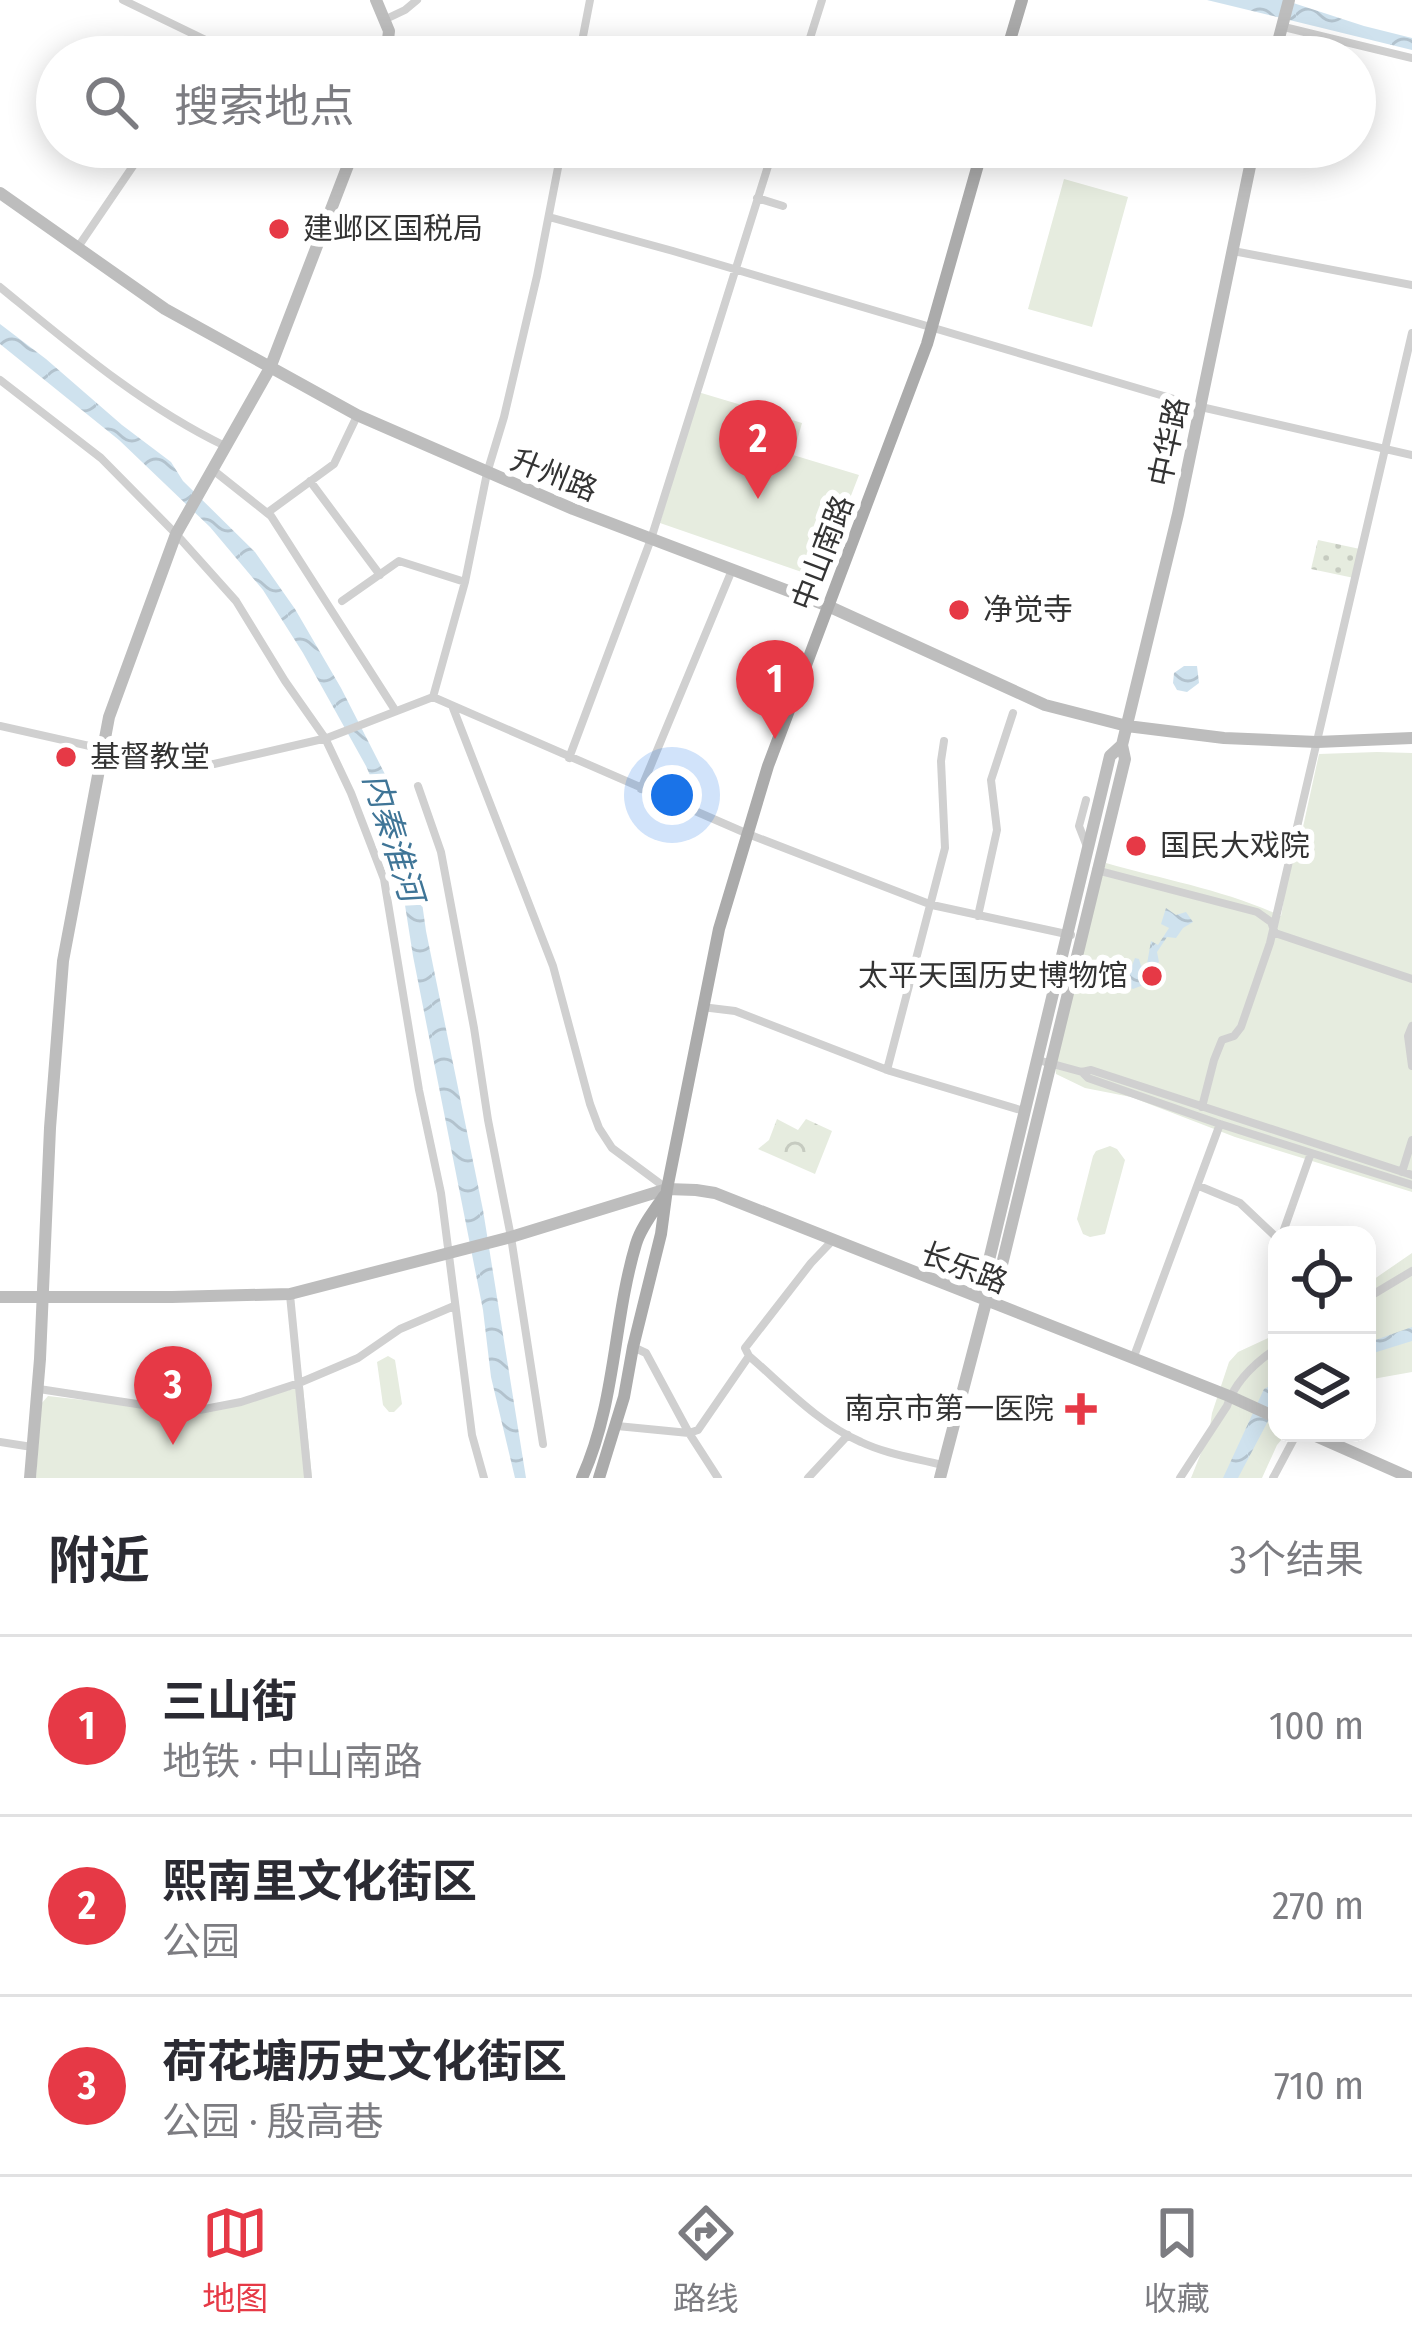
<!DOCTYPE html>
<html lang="zh">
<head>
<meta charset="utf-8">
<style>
  :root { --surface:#fff; --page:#f7f7f7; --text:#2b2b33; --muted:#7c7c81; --line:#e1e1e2; --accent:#e63946 }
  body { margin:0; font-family:"Fira Sans Condensed","Noto Sans SC",sans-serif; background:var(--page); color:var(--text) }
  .controls { position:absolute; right:36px; bottom:36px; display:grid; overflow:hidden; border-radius:24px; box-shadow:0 6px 30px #0003 }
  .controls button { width:108px; height:108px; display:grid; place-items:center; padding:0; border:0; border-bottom:3px solid var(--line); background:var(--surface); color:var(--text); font:60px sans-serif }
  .you { position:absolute; left:672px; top:795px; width:42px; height:42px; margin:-30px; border:9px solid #fff; border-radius:50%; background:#1a73e8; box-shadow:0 0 0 18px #1a73e833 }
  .badge { display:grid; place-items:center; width:78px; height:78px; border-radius:50%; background:var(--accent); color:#fff; font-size:39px; font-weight:700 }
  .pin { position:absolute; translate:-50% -99px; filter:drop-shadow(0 3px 6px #0008) }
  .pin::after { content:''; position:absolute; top:63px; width:42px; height:36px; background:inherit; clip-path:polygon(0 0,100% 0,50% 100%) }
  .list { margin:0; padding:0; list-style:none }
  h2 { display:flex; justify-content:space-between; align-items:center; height:156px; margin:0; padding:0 48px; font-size:51px }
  h2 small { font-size:39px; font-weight:400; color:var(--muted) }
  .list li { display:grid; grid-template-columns:78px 1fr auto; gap:36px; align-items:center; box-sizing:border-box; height:180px; padding:0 48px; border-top:3px solid var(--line) }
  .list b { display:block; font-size:45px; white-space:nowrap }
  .list p { margin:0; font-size:39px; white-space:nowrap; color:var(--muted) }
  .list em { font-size:39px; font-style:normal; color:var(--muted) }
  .icon { flex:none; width:66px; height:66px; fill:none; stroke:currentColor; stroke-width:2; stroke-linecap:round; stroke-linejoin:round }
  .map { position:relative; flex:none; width:1412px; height:1478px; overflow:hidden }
  .search { position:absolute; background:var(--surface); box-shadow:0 6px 30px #0003; left:36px; right:36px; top:36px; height:132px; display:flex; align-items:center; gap:30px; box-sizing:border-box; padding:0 42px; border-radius:66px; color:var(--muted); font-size:45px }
  .sheet { height:696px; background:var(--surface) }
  nav { display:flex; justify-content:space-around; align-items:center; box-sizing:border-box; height:168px; border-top:3px solid var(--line); background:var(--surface); font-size:33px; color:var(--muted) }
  nav a { display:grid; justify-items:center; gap:6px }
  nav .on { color:var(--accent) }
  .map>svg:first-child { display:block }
  .grass { fill:url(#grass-dots) }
  .forest { fill:url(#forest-crowns) }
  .park { fill:#e6ecdf }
  .water { fill:url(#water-waves) }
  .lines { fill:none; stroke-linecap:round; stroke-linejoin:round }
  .street { stroke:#d0d0d0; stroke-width:8 }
  .secondary { stroke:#bdbdbd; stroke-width:12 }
  .primary { stroke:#ababab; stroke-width:12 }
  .poi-dot { fill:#e63946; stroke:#fff; stroke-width:4.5 }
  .labels { text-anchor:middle; stroke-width:12; stroke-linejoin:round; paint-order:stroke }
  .poi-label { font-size:30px; fill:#333; stroke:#fff; text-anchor:start }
  .street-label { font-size:30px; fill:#333; stroke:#fff }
  .water-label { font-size:33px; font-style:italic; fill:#3f7597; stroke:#fff }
</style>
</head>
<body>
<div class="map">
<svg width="1412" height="1478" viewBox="0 0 1412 1478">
  <defs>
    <pattern id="grass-dots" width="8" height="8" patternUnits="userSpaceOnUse" patternTransform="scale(3)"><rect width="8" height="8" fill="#e6ecdf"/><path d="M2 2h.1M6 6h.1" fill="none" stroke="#c6cbc0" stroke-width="1.8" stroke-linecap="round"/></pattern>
    <pattern id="forest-crowns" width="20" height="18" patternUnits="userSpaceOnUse" patternTransform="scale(3)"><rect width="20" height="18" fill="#e6ecdf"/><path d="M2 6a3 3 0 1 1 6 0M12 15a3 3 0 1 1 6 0" fill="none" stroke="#c6cbc0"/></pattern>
    <pattern id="water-waves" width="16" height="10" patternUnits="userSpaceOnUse" patternTransform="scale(3)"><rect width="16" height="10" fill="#cfe2ee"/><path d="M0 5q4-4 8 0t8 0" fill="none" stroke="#b2c2cd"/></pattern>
  </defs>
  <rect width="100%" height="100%" fill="#fff"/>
  <!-- grass -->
  <path class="grass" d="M 1318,540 L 1360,549 L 1354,578 L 1311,569 Z"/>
  <!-- forest -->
  <path class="forest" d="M 777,1119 L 798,1130 L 806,1119 L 832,1131 L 815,1174 L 758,1149 L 769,1140 Z"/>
  <!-- park -->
  <path class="park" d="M 1064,179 L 1128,197 L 1092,327 L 1028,309 Z
    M 698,392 L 802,423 L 793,455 L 859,475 L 819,578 L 660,523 Z
    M 1377,752 L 1412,753 L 1412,1192 L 1235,1137 L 1131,1097 L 1085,1088 L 1056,1074 L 1053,1049 L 1106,863 C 1165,880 1225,890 1281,916 L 1292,852 L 1303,827 L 1319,754 Z
    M 1110,1146 L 1117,1149 L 1125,1160 L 1105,1234 L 1090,1237 L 1083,1234 L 1077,1219 L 1093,1156 L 1096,1151 Z
    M 1412,1253 L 1412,1372 L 1367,1380 L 1367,1284 Z
    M 1277,1334 L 1277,1433 L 1287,1433 L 1277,1445 L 1262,1478 L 1191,1478 L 1209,1433 L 1212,1413 L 1229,1362 L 1238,1352 Z
    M 388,1356 L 395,1360 L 402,1404 L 394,1412 L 389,1412 L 383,1405 L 377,1362 Z
    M 303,1387 L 312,1478 L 36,1478 L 41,1404 L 48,1396 L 189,1412 Z"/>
  <!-- water -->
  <path class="water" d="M 1207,0 L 1284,0 L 1364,26 L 1412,38 L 1412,50 Z
    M 0,324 L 46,359 L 122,425 L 171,462 L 183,481 L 255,552 L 295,609 L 341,688 L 391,786 L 415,853 L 426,931 L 483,1210 L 526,1478 L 515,1478 L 491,1377 L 483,1310 L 413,956 L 393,829 L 366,766 L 303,653 L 263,590 L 210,527 L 119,440 L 0,344 Z
    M 1184,666 L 1197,666 L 1199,683 L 1187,692 L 1177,690 L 1173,683 L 1174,673 Z
    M 1166,908 L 1176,915 L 1186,912 L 1193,922 L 1183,928 L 1176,938 L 1167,937 L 1157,952 L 1159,962 L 1148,969 L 1146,984 L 1133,989 L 1129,987 L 1129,973 L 1135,958 L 1139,959 L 1141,966 L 1147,964 L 1151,941 L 1158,945 L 1169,928 L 1161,924 Z
    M 1412,1327 L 1412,1341 L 1367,1355 L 1367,1343 Z
    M 1277,1382 L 1277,1404 L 1238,1478 L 1223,1478 L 1264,1389 Z"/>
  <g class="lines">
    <!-- street -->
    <path class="street" d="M 123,0 L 216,45 L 255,57
      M 386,19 L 405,10 L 417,0
      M 1288,28 L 1412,58
      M 579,57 L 590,0
      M 804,57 L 822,0
      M 757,198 L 783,206
      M 549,217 L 673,251 L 1201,407 L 1412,455
      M 78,247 L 146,147
      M 1233,251 L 1412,285
      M 0,287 C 71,345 142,406 225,446
      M 0,380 L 101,458 L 176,534 L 236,601 L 285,681 L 325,738 L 351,793 L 384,879 L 419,1090 L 441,1193 L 472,1435 L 484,1478
      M 213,470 L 271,516 L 395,710
      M 310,481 L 380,575
      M 267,513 L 334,464 L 357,416
      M 342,601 L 399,561 L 465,582
      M 433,697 L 748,834 L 932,905 L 1071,935
      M 433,697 L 465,582 L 487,473 L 504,417 L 537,276 L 562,147
      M 453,708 L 553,966 L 590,1104 L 599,1128 L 612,1148 L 666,1188
      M 0,726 L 165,763 L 214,764 L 327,738 L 433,697
      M 569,758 L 651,539 L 774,147
      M 418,786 L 441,852 L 474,1028 L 488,1120 L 511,1237 L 543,1444
      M 641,789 L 732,570
      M 1086,800 L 1079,826 L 1086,844
      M 1096,870 L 1257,912 L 1271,922 L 1275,933 L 1412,979
      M 978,916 L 997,830 L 991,780 L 1013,713
      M 702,1007 L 735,1011 L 890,1071 L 1024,1111
      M 1412,1026 L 1408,1036 L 1412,1066
      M 1038,1060 L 1082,1072 L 1091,1070 L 1412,1175
      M 887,1070 L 945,848 L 941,761 L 944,741
      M 1082,1072 L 1088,1078 L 1217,1123 L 1412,1185
      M 1202,1107 L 1214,1060 L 1222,1040 L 1234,1036 L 1241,1027 L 1270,943 L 1412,333
      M 1402,1172 L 1412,1140
      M 1199,1186 L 1240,1203 L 1277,1238
      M 1282,1235 L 1311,1153
      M 290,1295 L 308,1478
      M 1367,1298 L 1412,1271
      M 633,1347 L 646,1353 L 689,1433 L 698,1430 L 749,1356 C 784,1386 818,1423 861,1442 C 886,1454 915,1458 942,1465
      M 749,1356 L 745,1348 L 811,1263 L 832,1241
      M 1133,1359 L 1220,1124
      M 39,1389 L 189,1412 L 241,1402 L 299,1383 L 358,1358 L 400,1329 L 454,1306
      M 617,1426 L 689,1433 L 718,1478
      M 0,1442 L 32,1447
      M 808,1478 L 848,1435
      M 1180,1478 L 1227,1406 C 1235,1381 1256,1362 1277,1348
      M 1273,1478 L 1297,1433"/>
    <!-- secondary -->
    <path class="secondary" d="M 376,0 L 389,31 L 386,57
      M 1274,57 L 1289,0
      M 0,193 L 165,309 L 357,415 L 573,509 L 828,606 L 1045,705 L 1127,726 L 1224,738 L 1317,742 L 1412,738
      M 0,1297 L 172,1297 L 290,1294 L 511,1237 L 667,1189 L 696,1190 L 715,1193 L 1229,1396 L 1277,1418
      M 986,1302 L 984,1281 L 1110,756 L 1122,745 L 1178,514 L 1254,147
      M 1309,1433 L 1411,1478
      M 30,1478 L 40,1359 L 50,1128 L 63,961 L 109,717 L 176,534 L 270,368 L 355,147
      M 940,1478 L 986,1302 L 997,1285 L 1125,759 L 1122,745"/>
    <!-- primary -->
    <path class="primary" d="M 1005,57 L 1022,0
      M 582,1478 C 616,1403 613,1321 636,1244 C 641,1227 654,1211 664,1196
      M 599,1478 L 624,1397 L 633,1347 L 661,1234 L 667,1189 L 719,929 L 768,766 L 927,344 L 983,147"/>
  </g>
  <!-- markers -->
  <g class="poi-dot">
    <circle cx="279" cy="229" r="12"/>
    <circle cx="959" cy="610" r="12"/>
    <circle cx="66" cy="757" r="12"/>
    <circle cx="1136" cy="846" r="12"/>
    <circle cx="1152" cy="976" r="12"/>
    <path d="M1075 1391h12v12h12v12h-12v12h-12v-12h-12v-12h12z"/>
  </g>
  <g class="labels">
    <!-- poi labels -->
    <g class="poi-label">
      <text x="303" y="239">建邺区国税局</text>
      <text x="983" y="620">净觉寺</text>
      <text x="90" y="767">基督教堂</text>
      <text x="1160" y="856">国民大戏院</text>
      <text x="1128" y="986" text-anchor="end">太平天国历史博物馆</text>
      <text x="1054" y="1419" text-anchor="end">南京市第一医院</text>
    </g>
    <!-- street labels -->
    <g class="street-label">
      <text transform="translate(1169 442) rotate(-78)" y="10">中华路</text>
      <text transform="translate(554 475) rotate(22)" y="10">升州路</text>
      <text transform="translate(823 553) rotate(-69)" y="10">中山南路</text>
      <text transform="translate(964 1268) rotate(21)" y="10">长乐路</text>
    </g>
    <!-- water labels -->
    <g class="water-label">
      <text transform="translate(394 837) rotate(73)" y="12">内秦淮河</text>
    </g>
  </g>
</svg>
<div class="controls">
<button><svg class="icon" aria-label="locate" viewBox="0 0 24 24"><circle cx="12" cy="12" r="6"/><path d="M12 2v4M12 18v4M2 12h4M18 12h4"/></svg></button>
<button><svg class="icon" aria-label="layers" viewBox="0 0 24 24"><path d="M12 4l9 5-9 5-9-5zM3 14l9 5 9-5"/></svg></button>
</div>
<div class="you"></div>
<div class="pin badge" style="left:775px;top:739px">1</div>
<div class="pin badge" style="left:758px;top:499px">2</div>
<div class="pin badge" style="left:173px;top:1445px">3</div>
<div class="search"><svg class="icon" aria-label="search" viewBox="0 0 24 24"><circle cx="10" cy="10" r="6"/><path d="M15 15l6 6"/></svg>搜索地点</div>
</div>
<section class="sheet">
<h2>附近<small>3个结果</small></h2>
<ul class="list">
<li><span class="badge">1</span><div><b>三山街</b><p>地铁 · 中山南路</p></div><em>100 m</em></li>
<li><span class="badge">2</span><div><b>熙南里文化街区</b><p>公园</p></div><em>270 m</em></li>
<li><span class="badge">3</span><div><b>荷花塘历史文化街区</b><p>公园 · 殷高巷</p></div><em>710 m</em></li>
</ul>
</section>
<nav>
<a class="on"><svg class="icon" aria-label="map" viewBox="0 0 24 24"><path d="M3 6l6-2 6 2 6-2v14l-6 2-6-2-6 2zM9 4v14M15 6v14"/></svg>地图</a>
<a><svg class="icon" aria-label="directions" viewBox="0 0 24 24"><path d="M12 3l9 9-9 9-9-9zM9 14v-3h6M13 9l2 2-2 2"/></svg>路线</a>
<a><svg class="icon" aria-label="saved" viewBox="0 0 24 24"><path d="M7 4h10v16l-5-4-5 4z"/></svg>收藏</a>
</nav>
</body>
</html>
